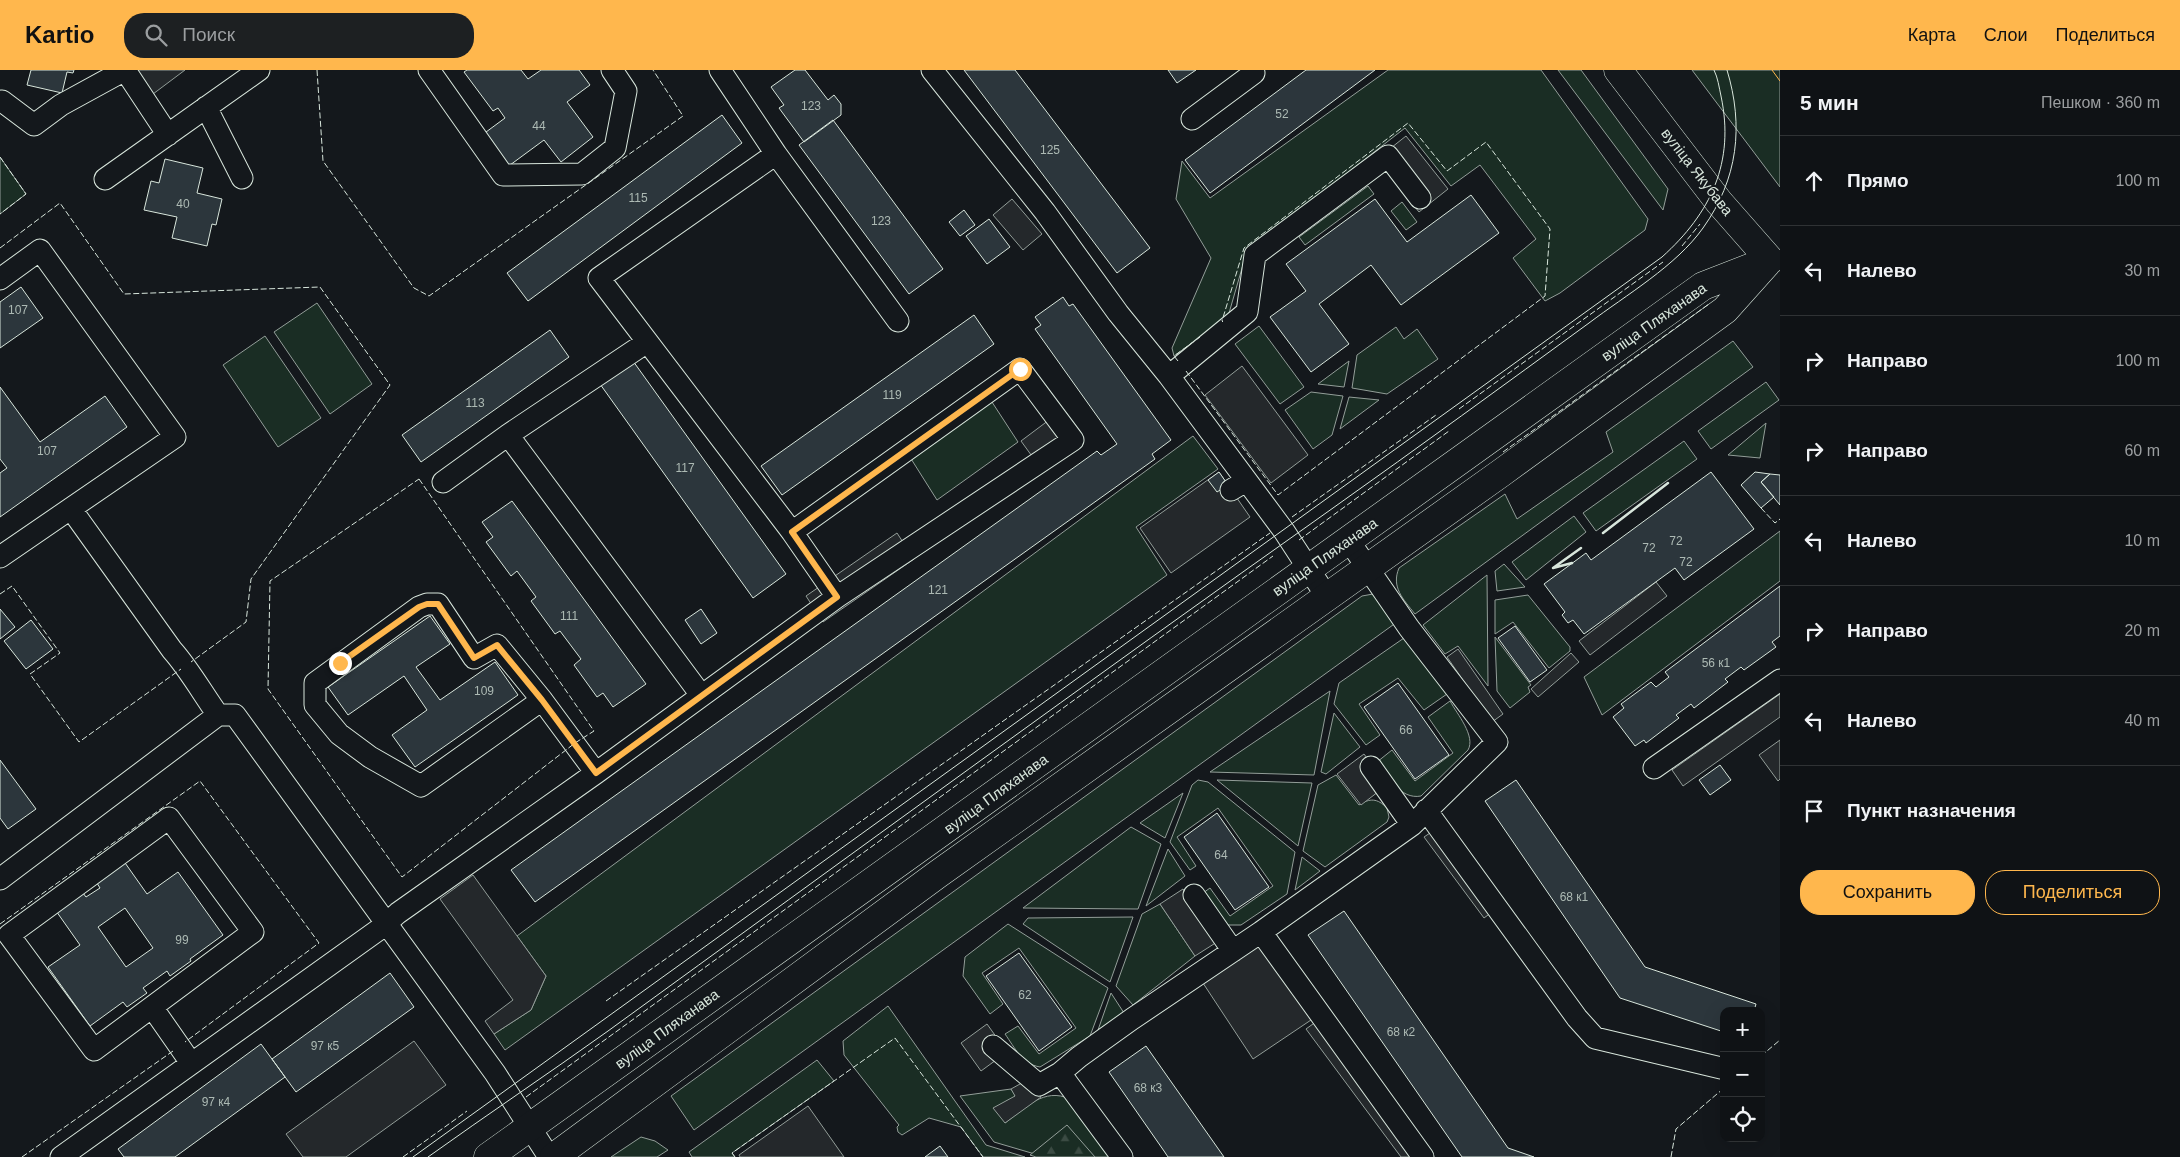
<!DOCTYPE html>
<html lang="ru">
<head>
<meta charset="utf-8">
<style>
  :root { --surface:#0f1215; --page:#1d2022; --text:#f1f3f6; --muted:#9b9ea0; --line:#2f3234; --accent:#ffb74d }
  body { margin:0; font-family:Helvetica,sans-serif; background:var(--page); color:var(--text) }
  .controls { position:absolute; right:15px; bottom:15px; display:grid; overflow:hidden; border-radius:10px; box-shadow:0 5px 20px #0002 }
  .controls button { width:45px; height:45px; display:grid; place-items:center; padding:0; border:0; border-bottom:1px solid var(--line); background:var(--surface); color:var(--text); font:25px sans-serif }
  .stop { position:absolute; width:15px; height:15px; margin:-11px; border:4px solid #ffb74d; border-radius:50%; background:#fff }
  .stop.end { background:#ffb74d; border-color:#fff; box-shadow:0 1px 5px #0008 }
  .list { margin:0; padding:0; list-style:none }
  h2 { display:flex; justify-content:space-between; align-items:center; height:65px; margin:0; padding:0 20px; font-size:21px }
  h2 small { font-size:16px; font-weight:400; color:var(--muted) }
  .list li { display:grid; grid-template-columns:32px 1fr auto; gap:15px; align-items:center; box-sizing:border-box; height:90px; padding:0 20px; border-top:1px solid var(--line) }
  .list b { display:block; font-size:19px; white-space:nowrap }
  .list em { font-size:16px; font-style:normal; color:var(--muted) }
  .actions { display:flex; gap:10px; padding:15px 20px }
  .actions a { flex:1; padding:11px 0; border:1px solid var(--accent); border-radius:20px; text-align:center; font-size:18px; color:var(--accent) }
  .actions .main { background:var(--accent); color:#111 }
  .icon { flex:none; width:28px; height:28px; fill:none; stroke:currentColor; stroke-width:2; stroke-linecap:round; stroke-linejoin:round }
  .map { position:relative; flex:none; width:1780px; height:1087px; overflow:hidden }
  header { display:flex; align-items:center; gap:30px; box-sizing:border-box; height:70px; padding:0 25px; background:var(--accent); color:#111 }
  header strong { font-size:24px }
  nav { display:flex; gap:28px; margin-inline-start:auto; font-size:18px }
  .search { width:350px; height:45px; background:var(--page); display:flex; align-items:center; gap:12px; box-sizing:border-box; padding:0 18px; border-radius:20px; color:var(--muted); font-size:19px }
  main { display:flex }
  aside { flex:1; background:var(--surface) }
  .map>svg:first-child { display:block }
  .green { fill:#1a2d24; stroke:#939e99 }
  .forest { fill:url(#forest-firs); stroke:#939e99 }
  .parking { fill:#24282b; stroke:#939e99 }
  .building { fill:#2c363c; stroke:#d8e6dc; fill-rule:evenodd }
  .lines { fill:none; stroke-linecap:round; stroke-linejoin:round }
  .minor-casing { stroke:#d8e6dc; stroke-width:23 }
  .major-casing { stroke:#d8e6dc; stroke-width:29 }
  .minor { stroke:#14181c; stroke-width:21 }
  .major { stroke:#14181c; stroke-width:28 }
  .tram { stroke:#d8e6dc; stroke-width:1 }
  .fence { stroke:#d8e6dc; stroke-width:1; stroke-dasharray:6 2.5; stroke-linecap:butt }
  .wall { stroke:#d8e6dc; stroke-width:2.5 }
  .power { stroke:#ffb74d; stroke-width:1; stroke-dasharray:18 4 2.5 4; stroke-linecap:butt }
  .route { stroke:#ffb74d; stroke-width:6 }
  .labels { text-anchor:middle; stroke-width:4; stroke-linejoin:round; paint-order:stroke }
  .number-label { font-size:12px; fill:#adbab4 }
  .street-label { font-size:15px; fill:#d8e6dc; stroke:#14181c }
</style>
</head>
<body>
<header>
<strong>Kartio</strong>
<div class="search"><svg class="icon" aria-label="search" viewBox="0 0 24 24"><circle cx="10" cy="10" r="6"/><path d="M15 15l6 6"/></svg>Поиск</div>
<nav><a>Карта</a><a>Слои</a><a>Поделиться</a></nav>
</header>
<main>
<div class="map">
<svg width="1780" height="1087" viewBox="0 0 1780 1087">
  <defs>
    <pattern id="forest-firs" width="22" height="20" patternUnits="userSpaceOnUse" patternTransform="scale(1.25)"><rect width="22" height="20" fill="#1a2d24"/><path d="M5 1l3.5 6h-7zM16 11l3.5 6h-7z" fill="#3b4b43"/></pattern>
  </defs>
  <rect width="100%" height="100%" fill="#14181c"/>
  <!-- green -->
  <path class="green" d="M 1388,0 L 1541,0 L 1648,149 L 1645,160 L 1560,223 L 1545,231 L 1513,188 L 1536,169 L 1480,95 L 1451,116 L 1405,58 L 1247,181 L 1227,250 L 1222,251 L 1174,286 L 1172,278 L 1211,188 L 1176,129 L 1182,91 L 1210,128 Z
    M 1558,0 L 1581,0 L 1668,119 L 1663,140 Z
    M 1692,0 L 1780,0 L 1780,117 Z
    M 0,87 L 26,124 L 0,144 Z
    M 1368,116 L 1374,124 L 1305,175 L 1299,167 Z
    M 1402,132 L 1417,152 L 1406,160 L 1391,141 Z
    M 317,233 L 372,314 L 330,344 L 274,262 Z
    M 1259,256 L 1304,317 L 1280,334 L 1235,274 Z
    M 1396,257 L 1404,269 L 1417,259 L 1438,289 L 1387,324 L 1352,318 L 1357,285 Z
    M 265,266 L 321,348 L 278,377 L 223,295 Z
    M 1733,271 L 1753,297 L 1415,544 C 1403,529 1391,517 1399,498 L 1505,424 L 1517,449 L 1613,382 L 1606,362 Z
    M 1349,291 L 1344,317 L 1318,314 Z
    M 1766,312 L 1779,330 L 1711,379 L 1698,361 Z
    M 1311,322 L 1343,326 L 1332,365 L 1313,379 L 1285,340 Z
    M 1349,327 L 1379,330 L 1340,359 Z
    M 990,329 L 1018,372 L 937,430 L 908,384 Z
    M 1766,353 L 1760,388 L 1728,385 Z
    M 1193,366 L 1218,399 L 1136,457 L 1167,505 L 505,980 L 494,964 L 531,940 L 546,906 L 517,866 Z
    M 1684,371 L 1697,389 L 1596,461 L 1583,443 Z
    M 1574,446 L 1586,462 L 1526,510 L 1512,492 Z
    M 1780,461 L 1780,511 L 1602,645 L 1584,607 Z
    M 1504,494 L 1525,517 L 1497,521 L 1495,501 Z
    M 1487,505 L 1488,616 L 1458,576 L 1445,584 L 1423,555 Z
    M 1373,524 L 1381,531 L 1397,552 L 694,1060 L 671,1026 L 1362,526 Z
    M 1528,525 L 1570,577 L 1570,581 L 1549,598 L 1513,552 L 1495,564 L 1495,530 Z
    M 1495,567 L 1531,615 L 1528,617 L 1530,622 L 1510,638 L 1497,621 Z
    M 1404,568 L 1447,624 L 1424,640 L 1398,608 L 1359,634 L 1380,665 L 1366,675 L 1334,634 L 1339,613 Z
    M 1330,621 L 1314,705 L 1210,702 Z
    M 1450,631 C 1457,644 1476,666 1468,680 L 1421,726 C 1400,730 1388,706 1377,692 L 1392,680 L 1415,711 L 1453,683 L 1428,647 Z
    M 1334,643 L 1360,677 L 1326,704 L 1321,702 Z
    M 1336,705 L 1359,735 C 1370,728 1377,728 1387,738 L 1389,747 L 1387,752 L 1325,797 L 1303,781 L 1318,715 Z
    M 1198,710 L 1208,712 L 1295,782 L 1287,824 L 1241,855 L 1224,855 L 1203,823 L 1210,818 L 1230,846 L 1273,816 L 1218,738 L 1177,767 L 1196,796 L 1190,800 L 1170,772 L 1192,715 Z
    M 1217,710 L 1312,713 L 1298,776 Z
    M 1183,723 L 1165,768 L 1140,753 Z
    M 1131,757 L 1161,774 L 1138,839 L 1023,838 Z
    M 1168,779 L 1185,806 L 1146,836 Z
    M 1302,787 L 1320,801 L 1295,820 Z
    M 1160,834 L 1195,886 L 1133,935 L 1116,916 L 1142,844 Z
    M 1133,847 L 1110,912 L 1023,854 L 1028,848 Z
    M 1008,854 L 1108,918 L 1090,966 L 1040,997 C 1022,994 1015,978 1005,964 L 1018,956 L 1039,984 L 1076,958 L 1019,878 L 982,903 L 1003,934 L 990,944 L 963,906 L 965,887 Z
    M 1111,923 L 1124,943 L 1098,960 Z
    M 888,936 L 986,1075 L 1025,1087 L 983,1087 L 961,1057 L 929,1048 L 902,1065 L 898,1062 L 897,1057 L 899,1055 L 844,985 L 843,971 Z
    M 817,990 L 834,1011 L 732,1083 L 735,1087 L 692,1087 L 689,1082 Z
    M 1011,1019 L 1015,1025 L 1005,1053 C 1025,1038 1044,1017 1070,1029 L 1111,1087 L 1045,1087 L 994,1072 L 960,1026 Z
    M 641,1067 L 655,1071 L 668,1080 L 657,1087 L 611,1087 Z"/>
  <!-- forest -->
  <path class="forest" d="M 1067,1055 L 1095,1087 L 1036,1087 L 1030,1085 Z"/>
  <!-- parking -->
  <path class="parking" d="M 136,0 L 185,0 L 153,24 Z
    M 1406,66 L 1448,119 L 1419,142 L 1377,89 Z
    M 1012,129 L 1042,164 L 1023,180 L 993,145 Z
    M 1242,296 L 1308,385 L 1271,413 L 1205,325 Z
    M 1061,341 L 1083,371 L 1042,400 L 1021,371 Z
    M 1219,402 L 1250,447 L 1171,503 L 1140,458 Z
    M 897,463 L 914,489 L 823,552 L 806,526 Z
    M 1656,512 L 1667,526 L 1590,585 L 1579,571 Z
    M 1458,579 L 1503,644 L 1492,652 L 1447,587 Z
    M 1571,583 L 1579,592 L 1538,627 L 1531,619 Z
    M 1780,624 L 1780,647 L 1683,716 L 1672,700 Z
    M 1780,670 L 1780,709 L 1778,711 L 1759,685 Z
    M 1364,684 L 1387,715 L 1361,735 L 1337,704 Z
    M 1436,759 L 1496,839 L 1484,848 L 1424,767 Z
    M 473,805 L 546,906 L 531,940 L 494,964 L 485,951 L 513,930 L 440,829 Z
    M 1183,819 L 1217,872 L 1195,886 L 1160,834 Z
    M 1258,872 L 1311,950 L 1253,989 L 1201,910 Z
    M 1317,951 L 1418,1087 L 1401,1087 L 1306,959 Z
    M 987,954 L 1007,982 L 981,1001 L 961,973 Z
    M 414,971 L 446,1015 L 346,1087 L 303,1087 L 286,1064 Z
    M 1029,1009 L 1041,1027 L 1005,1053 L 993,1038 L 1015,1026 L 1011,1019 Z
    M 808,1036 L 844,1087 L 740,1087 L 739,1085 Z"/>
  <!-- building -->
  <path class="building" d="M 31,0 L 74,0 L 73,3 L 67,2 L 62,23 L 27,15 Z
    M 467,0 L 521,0 L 528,9 L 541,0 L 579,0 L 590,15 L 567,32 L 593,67 L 561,92 L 544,70 L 506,98 L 482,65 L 505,48 L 498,38 L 493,41 L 464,2 Z
    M 795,0 L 805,0 L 828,30 L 834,25 L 841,34 L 841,45 L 804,72 L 779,38 L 784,35 L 771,17 Z
    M 964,0 L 1015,0 L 1150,178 L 1117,203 Z
    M 1168,0 L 1196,0 L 1177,13 Z
    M 1306,0 L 1375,0 L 1210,123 L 1185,90 Z
    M 722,45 L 742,73 L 528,231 L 507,203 Z
    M 833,50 L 943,199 L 909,224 L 799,75 Z
    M 165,89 L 203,98 L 197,123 L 222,129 L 216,155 L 212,154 L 207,176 L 172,168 L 177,147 L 144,140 L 151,111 L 159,113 Z
    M 1471,125 L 1499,163 L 1401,235 L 1371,195 L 1319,234 L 1349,274 L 1311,302 L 1270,247 L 1306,221 L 1286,194 L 1375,129 L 1407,172 Z
    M 964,140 L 975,155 L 960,166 L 949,152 Z
    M 989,149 L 1010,177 L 987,194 L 966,166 Z
    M 21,217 L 43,248 L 0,278 L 0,232 Z
    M 1063,227 L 1069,236 L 1073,234 L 1171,370 L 1152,384 L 1155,389 L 535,832 L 511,800 L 1097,381 L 1101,385 L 1117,374 L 1035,259 L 1041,255 L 1035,247 Z
    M 974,245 L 994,274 L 782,425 L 761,396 Z
    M 550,260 L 569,287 L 421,392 L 402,365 Z
    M 633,291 L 786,504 L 753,528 L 600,314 Z
    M 0,317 L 40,372 L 105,326 L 127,357 L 0,447 L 0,403 L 7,398 L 0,389 Z
    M 1219,402 L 1228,415 L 1217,422 L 1208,410 Z
    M 1711,402 L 1754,459 L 1684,510 L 1675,498 L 1584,564 L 1573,550 L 1568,553 L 1562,545 L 1565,542 L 1544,514 L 1586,483 L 1591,490 Z
    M 1755,402 L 1770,404 L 1761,412 L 1774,427 L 1761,438 L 1741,415 Z
    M 1770,404 L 1780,405 L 1780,435 L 1761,412 Z
    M 512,431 L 646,614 L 613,637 L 603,623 L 597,627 L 574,595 L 581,589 L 560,561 L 555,564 L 531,531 L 536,527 L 517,501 L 511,506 L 486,472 L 493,467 L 482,452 Z
    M 1780,516 L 1780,566 L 1772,572 L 1776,577 L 1744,600 L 1741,597 L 1725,609 L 1728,612 L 1694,638 L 1691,634 L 1676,645 L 1679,648 L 1646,673 L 1644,670 L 1635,676 L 1613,647 L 1624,638 L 1621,634 L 1651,612 L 1656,617 L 1669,607 L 1665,602 Z
    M 0,539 L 15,557 L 0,569 Z
    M 701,539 L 717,563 L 701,574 L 685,550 Z
    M 430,546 L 450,574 L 416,597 L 440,630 L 495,592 L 518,625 L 415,697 L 392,665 L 427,640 L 404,606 L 348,645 L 328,617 Z
    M 31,550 L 53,579 L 26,599 L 4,571 Z
    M 1515,556 L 1547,600 L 1530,612 L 1498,568 Z
    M 1398,613 L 1449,685 L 1415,709 L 1364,637 Z
    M 0,690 L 36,739 L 8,759 L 0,748 Z
    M 1720,695 L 1731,710 L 1710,725 L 1699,710 Z
    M 1516,710 L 1645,897 L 1756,934 L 1754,941 L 1724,941 L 1724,962 L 1620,928 L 1485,731 Z
    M 1217,743 L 1269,817 L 1235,840 L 1184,767 Z
    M 123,790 L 147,824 L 178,802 L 223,865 L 190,889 L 191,891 L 170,906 L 167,901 L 143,918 L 147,923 L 127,937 L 123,932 L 90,956 L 48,897 L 80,875 L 54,838 L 80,819 L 86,827 L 100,818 L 95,810 ZM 125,838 L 153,878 L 126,897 L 98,857 Z
    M 1344,841 L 1508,1078 L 1534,1087 L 1462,1087 L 1308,865 Z
    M 1019,883 L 1072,957 L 1039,981 L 986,906 Z
    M 390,903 L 414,937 L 296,1022 L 272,989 Z
    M 261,974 L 285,1007 L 175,1087 L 124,1087 L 118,1079 Z
    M 1146,976 L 1224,1087 L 1168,1087 L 1164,1081 L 1109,1002 Z
    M 940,1076 L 948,1087 L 925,1087 L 929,1084 Z"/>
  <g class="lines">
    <!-- minor casing -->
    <g class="minor-casing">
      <path id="minor" d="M 125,0 L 168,65
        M 429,0 L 503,105 L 582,104 L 615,78 L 626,21 L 612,0
        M 720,0 L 776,84
        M 932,0 L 1045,142 L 1118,243 L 1169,306 L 1284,461 L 1327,527
        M 2,31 L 34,55 L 61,35 L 125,0
        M 206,37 L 242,108
        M 1192,49 L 1254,3 L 1251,0
        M 105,109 L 259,0
        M 0,209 L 40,180 L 175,367 L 0,487
        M 1169,306 L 1247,242 L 1255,185 L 1388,86 L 1420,128
        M 508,365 L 701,625
        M 443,412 L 508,365 L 647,272
        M 1231,420 L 1246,411
        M 71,439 L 172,580 C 189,599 203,624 218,645
        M 792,462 L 599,208 L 776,84 L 898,251
        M 542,630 L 421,716 L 370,687 L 339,664 L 315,635 L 315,613 L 419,537 L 427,534 L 438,534 L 474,588 L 497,575 L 542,630 L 596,703
        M 1371,697 L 1412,755
        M 1654,698 L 1780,610
        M 1426,740 L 1577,948 L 1595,968 L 1721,998
        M 169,748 L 253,862 L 94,980 L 9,865 Z
        M 0,809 L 218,645 L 235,645 L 495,1003 L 549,1087
        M 1194,825 L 1233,881
        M 1261,862 L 1423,1087
        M 152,937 L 191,993
        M 993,976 L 1039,1015 L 1060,1003 L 1079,987 L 1132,949 L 1261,862 L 1412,755 L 1497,672 L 1409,558 L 1349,471
        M 1060,1003 L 1122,1087
        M 61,1087 L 381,858 L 398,843 L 596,703 L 837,527 L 1073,370 L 1020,299 L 792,462 L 837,527"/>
    </g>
    <!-- major casing -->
    <g class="major-casing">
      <path id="major" d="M 1618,0 L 1719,132 L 1770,190
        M 488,1087 L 1703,216 L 1770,190
        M 554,1087 L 938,804 L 1501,403 L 1725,240 L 1767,193"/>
    </g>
    <!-- minor -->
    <use href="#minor" class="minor"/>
    <!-- major -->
    <use href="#major" class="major"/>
    <!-- tram -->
    <path class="tram" d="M 413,1087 L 1662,187 C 1711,143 1735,92 1721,26 C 1719,17 1718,8 1714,0
      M 428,1087 C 488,1044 548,1004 608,961 C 849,786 1090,610 1333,438 C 1419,377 1504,315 1589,253 C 1626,225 1676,196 1703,158 C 1738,109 1744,56 1727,0"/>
    <!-- fence -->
    <path class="fence" d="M 317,0 L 323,91 L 414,218 L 429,226 L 683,46 L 653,0
      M 0,87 L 26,124 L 0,144
      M 1682,176 L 1700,154
      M 0,178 L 60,133 L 124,224 L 320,217 L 390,315 L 251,509 L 246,552 L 191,592
      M 1178,291 L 1174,286 L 1200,267
      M 1186,301 L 1278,425 L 1545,226 L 1550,159 L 1486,72 L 1447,101 L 1408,53 L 1244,178 L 1222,251 L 1223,252
      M 1459,339 L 1663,192
      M 1503,382 L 1709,234
      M 419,409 L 594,661 L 575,673 L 402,807 L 268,619 L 270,511 Z
      M 1761,438 L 1775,453 L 1780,449
      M 1292,447 L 1436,345
      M 1299,470 L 1449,361
      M 0,524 L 12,516 L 60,583 L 30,604 L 79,672 L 181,599
      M 0,854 L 200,711 L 319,873 L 185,972
      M 606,931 L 1270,463
      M 1761,986 L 1780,970
      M 526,1027 L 1273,486
      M 22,1087 L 173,981
      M 403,1087 L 467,1041
      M 735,1087 L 732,1083 L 895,968 L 983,1087
      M 1671,1087 L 1676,1059 L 1724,1018"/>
    <!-- wall -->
    <path class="wall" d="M 1603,463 L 1668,413
      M 1572,493 L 1553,498 L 1581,478"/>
    <!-- power -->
    <path class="power" d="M 1772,0 L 1780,11"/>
  </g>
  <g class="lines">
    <!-- route -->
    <path class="route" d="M 340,593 L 419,537 L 427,534 L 438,534 L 474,588 L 497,575 L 542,630 L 596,703 L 837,527 L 792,462 L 1020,299"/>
  </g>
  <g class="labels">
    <!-- number labels -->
    <g class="number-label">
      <text x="811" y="40">123</text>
      <text x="1282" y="48">52</text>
      <text x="539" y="60">44</text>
      <text x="1050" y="84">125</text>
      <text x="638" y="132">115</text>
      <text x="183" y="138">40</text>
      <text x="881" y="155">123</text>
      <text x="18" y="244">107</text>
      <text x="892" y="329">119</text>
      <text x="475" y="337">113</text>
      <text x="47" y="385">107</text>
      <text x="685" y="402">117</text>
      <text x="1676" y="475">72</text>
      <text x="1649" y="482">72</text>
      <text x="1686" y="496">72</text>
      <text x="938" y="524">121</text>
      <text x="569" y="550">111</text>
      <text x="1716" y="597">56 к1</text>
      <text x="484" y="625">109</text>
      <text x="1406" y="664">66</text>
      <text x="1221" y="789">64</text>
      <text x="1574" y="831">68 к1</text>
      <text x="182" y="874">99</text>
      <text x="1025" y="929">62</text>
      <text x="1401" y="966">68 к2</text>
      <text x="325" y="980">97 к5</text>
      <text x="1148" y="1022">68 к3</text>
      <text x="216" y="1036">97 к4</text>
    </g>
    <!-- street labels -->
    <g class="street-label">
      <text transform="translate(1697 102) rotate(52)" y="5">вуліца Якубава</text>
      <text transform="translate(1654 252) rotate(-35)" y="5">вуліца Пляханава</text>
      <text transform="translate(1325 487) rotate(-35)" y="5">вуліца Пляханава</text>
      <text transform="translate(996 724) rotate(-36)" y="5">вуліца Пляханава</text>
      <text transform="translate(667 959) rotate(-36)" y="5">вуліца Пляханава</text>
    </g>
  </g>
</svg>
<div class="controls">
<button>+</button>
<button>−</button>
<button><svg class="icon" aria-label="locate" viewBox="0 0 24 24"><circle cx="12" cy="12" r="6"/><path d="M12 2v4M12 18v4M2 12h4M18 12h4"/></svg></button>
</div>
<div class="stop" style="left:1020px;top:299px"></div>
<div class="stop end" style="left:340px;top:593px"></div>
</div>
<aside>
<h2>5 мин<small>Пешком · 360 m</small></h2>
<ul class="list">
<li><svg class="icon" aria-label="ahead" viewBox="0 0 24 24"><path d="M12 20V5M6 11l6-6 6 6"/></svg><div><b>Прямо</b></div><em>100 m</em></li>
<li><svg class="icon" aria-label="left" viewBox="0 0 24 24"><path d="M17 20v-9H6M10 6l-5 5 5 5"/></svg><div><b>Налево</b></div><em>30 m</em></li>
<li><svg class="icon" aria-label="right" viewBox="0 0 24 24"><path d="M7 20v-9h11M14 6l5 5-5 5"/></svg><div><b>Направо</b></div><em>100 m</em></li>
<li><svg class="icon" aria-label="right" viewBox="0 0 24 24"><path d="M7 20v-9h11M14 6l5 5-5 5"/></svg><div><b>Направо</b></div><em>60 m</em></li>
<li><svg class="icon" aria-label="left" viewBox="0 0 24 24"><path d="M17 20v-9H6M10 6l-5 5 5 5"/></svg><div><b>Налево</b></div><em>10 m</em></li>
<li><svg class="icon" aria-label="right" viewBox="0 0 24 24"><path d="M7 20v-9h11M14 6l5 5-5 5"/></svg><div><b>Направо</b></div><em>20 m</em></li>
<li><svg class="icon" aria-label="left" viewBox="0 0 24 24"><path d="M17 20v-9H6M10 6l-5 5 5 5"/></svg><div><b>Налево</b></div><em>40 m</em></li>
<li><svg class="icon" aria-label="arrive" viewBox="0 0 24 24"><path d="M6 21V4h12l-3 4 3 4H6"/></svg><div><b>Пункт назначения</b></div></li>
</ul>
<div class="actions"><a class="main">Сохранить</a><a>Поделиться</a></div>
</aside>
</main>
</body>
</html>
